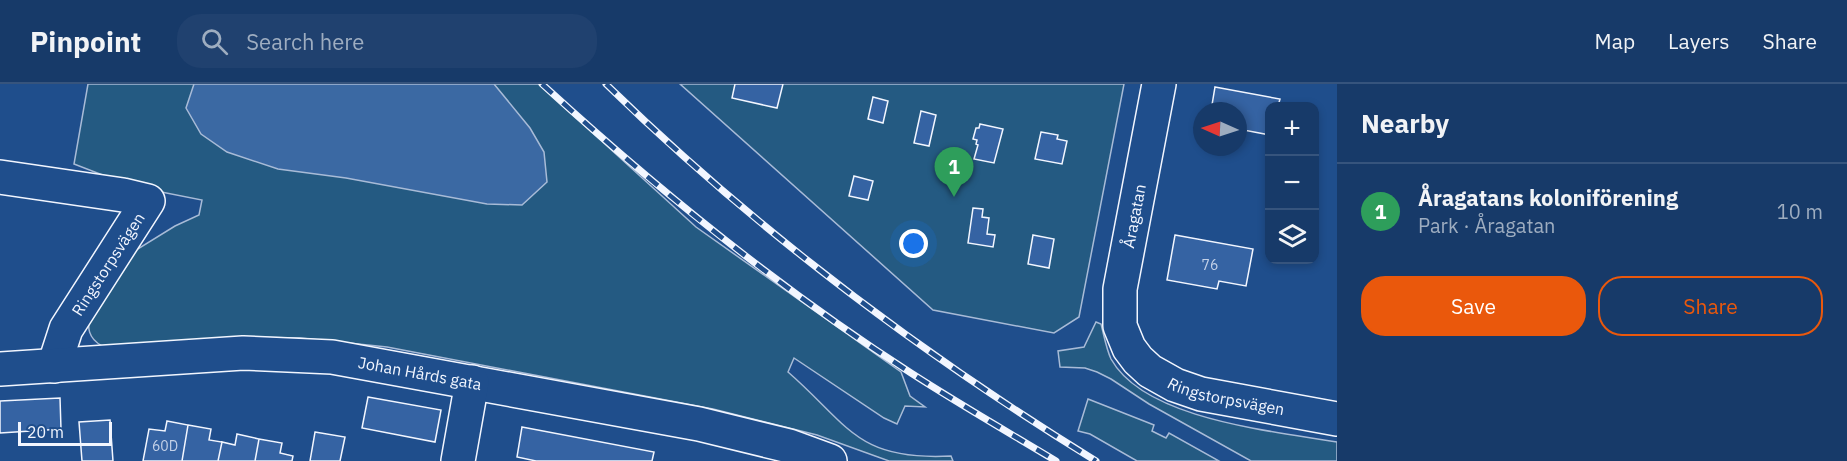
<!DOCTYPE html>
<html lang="en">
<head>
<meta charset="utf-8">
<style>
  :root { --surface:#173a69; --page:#20416f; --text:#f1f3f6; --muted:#9eadc0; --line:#36547d; --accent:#ea580c }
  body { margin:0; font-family:"IBM Plex Sans",sans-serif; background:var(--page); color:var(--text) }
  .controls { position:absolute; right:18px; top:18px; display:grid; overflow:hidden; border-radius:12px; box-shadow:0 3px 9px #0003 }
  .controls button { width:54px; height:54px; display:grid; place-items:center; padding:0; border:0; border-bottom:2px solid var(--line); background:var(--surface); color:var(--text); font:30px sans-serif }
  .compass { position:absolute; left:1193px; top:18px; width:54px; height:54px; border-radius:50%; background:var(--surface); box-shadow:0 3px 9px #0003; rotate:273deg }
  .scale { position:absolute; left:18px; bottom:15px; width:94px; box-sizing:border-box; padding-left:6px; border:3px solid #f2f6ff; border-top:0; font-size:16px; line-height:21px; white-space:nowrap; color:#f2f6ff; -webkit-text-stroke:4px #1f4e8c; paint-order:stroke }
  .you { position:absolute; left:914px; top:160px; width:21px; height:21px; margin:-15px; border:4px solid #fff; border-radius:50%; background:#1a73e8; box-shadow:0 0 0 9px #1a73e833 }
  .badge { display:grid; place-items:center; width:39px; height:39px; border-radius:50%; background:var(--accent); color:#fff; font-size:20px; font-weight:700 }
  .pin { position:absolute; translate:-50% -50px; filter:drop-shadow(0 2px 3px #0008) }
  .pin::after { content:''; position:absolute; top:32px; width:21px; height:18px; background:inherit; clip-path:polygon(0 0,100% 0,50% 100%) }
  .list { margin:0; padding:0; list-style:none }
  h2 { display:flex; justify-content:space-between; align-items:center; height:78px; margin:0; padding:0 24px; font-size:26px }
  h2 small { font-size:20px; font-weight:400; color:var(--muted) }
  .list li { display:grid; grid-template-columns:39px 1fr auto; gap:18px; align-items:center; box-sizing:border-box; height:96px; padding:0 24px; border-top:2px solid var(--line) }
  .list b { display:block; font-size:22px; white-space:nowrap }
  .list p { margin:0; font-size:20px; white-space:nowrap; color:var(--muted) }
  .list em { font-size:20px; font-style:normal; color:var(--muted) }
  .actions { display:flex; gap:12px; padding:18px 24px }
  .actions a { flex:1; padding:14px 0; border:2px solid var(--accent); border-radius:24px; text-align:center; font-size:21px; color:var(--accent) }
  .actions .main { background:var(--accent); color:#fff }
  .icon { flex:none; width:33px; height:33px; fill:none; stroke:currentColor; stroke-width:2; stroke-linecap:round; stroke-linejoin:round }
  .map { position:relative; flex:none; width:1337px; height:377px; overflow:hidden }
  header { display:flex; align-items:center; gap:36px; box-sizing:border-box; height:84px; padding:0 30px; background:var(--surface); border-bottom:2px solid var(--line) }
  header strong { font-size:28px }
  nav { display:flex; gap:33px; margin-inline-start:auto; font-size:21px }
  .search { width:420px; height:54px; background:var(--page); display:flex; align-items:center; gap:15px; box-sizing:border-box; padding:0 21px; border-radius:24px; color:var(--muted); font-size:22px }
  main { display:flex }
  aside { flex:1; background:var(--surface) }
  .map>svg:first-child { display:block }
  .green { fill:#245a82; stroke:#a8bbd7; stroke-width:1.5 }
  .water { fill:#3b69a3; stroke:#a8bbd7; stroke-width:1.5 }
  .building { fill:#3563a3; stroke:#f2f6ff; stroke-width:1.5 }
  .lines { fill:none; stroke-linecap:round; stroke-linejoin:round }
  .minor-casing { stroke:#f2f6ff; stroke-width:36 }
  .minor { stroke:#1f4e8c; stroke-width:33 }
  .rail-casing { stroke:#f2f6ff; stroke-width:7 }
  .rail { stroke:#1f4e8c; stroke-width:4.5; stroke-dasharray:14; stroke-linecap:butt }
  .labels { text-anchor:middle; stroke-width:4.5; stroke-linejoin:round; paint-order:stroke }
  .number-label { font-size:14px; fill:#c3d1e8 }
  .street-label { font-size:16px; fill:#f2f6ff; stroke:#1f4e8c }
</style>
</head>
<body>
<header>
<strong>Pinpoint</strong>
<div class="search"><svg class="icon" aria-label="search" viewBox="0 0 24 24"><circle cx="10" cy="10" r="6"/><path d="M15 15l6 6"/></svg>Search here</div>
<nav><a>Map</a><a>Layers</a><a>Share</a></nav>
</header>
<main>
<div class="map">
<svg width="1337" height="377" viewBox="0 0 1337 377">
  <rect width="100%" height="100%" fill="#1f4e8c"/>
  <!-- green -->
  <path class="green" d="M 88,0 L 539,0 L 696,143 L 901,288 L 910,312 L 925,323 L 905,322 L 897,340 L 884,334 L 794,274 L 788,288 C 849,341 856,377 951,372 L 953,377 L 889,377 L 817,351 L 713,325 L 387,263 L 300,254 L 246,253 L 102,262 C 88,254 87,244 90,229 L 136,166 L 175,142 L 199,131 L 202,116 L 131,102 L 74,80 Z
    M 680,0 L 1124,0 L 1079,233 L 1054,249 L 933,226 Z
    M 1096,238 L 1101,240 C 1104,251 1106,264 1111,275 C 1145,336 1274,347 1337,358 L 1337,377 L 1251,377 L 1149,320 L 1111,295 L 1097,288 L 1085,284 L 1060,283 L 1058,267 L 1084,263 Z
    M 1088,315 L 1154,341 L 1152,347 L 1166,354 L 1169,349 L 1219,377 L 1137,377 L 1090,350 L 1078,347 Z"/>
  <!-- water -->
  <path class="water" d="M 194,0 L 494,0 L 530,44 L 544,68 L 547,98 L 522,121 L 487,120 L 346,94 L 278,85 L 227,68 L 201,50 L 186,24 Z"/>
  <!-- building -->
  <path class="building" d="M 735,0 L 783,0 L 777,24 L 732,14 Z
    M 1215,3 L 1280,15 L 1278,22 L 1270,22 L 1270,51 L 1238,45 L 1238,27 L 1211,27 Z
    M 873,13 L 888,17 L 883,39 L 868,35 Z
    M 921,27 L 936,31 L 929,62 L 914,59 Z
    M 980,40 L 1003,45 L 994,79 L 974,75 L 978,61 L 976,60 L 977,56 L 973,55 L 976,44 L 979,44 Z
    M 1041,48 L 1058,51 L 1057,55 L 1067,57 L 1062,80 L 1035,75 Z
    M 854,92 L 873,97 L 868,116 L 849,112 Z
    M 973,124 L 983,125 L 982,133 L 989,134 L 987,150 L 995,151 L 993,163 L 968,159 Z
    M 1033,151 L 1054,155 L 1049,184 L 1028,180 Z
    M 1175,151 L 1253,165 L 1246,202 L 1219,197 L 1217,205 L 1167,196 Z
    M 368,313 L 441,326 L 435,358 L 362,344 Z
    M 60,314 L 61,345 L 0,349 L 0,317 Z
    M 110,336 L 113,377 L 82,377 L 79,338 Z
    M 167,337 L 188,341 L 182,377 L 143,377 L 149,345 L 165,347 Z
    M 188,341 L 211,345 L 209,356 L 222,358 L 218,377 L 182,377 Z
    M 522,343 L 654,368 L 652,377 L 536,377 L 517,373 Z
    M 315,348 L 345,353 L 340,377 L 310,377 Z
    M 237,350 L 259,355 L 255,377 L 218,377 L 222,358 L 235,361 Z
    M 259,355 L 282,359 L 280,369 L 293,372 L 292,377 L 255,377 Z"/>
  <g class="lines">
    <!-- minor casing -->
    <g class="minor-casing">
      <g id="minor">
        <path id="s1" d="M 1159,0 L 1120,205 L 1120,242 L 1129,264 L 1138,276 L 1150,287 L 1175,301 L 1201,310 L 1337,335"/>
        <path d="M 0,93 L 123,111 L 148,117 L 66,245 L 54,282"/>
        <path id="s2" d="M 0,285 L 243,269 L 332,273 L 699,340 L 789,362 L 830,377"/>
        <path d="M 458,377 L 472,298"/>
      </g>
    </g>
    <!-- minor -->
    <use href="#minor" class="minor"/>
    <!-- rail casing -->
    <g class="rail-casing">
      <path id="rail" d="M 542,0 C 657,105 780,205 911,289 C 959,320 1008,348 1056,377
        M 606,0 C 754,144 920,269 1096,377"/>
    </g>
    <!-- rail -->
    <use href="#rail" class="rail"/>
  </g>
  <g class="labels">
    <!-- number labels -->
    <g class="number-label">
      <text x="1210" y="186">76</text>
      <text x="165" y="367">60D</text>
    </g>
    <!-- street labels -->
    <g class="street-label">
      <text transform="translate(1134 132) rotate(-79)" y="6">Åragatan</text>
      <text transform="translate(108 180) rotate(-57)" y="6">Ringstorpsvägen</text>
      <text dy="6" stroke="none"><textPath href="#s2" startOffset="422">Johan Hårds gata</textPath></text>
      <text dy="6" stroke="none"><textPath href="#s1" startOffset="382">Ringstorpsvägen</textPath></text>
    </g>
  </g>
</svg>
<div class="controls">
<button>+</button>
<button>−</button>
<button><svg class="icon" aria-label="layers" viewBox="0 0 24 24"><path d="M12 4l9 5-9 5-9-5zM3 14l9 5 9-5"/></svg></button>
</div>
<svg class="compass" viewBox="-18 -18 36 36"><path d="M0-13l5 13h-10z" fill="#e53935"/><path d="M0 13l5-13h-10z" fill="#9eadc0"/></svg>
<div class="scale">20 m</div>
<div class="you"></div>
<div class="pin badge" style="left:954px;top:113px;background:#2e9e5b">1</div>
</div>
<aside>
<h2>Nearby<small></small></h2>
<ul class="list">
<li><span class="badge" style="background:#2e9e5b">1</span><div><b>Åragatans koloniförening</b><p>Park · Åragatan</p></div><em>10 m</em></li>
</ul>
<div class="actions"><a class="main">Save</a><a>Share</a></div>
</aside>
</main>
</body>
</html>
